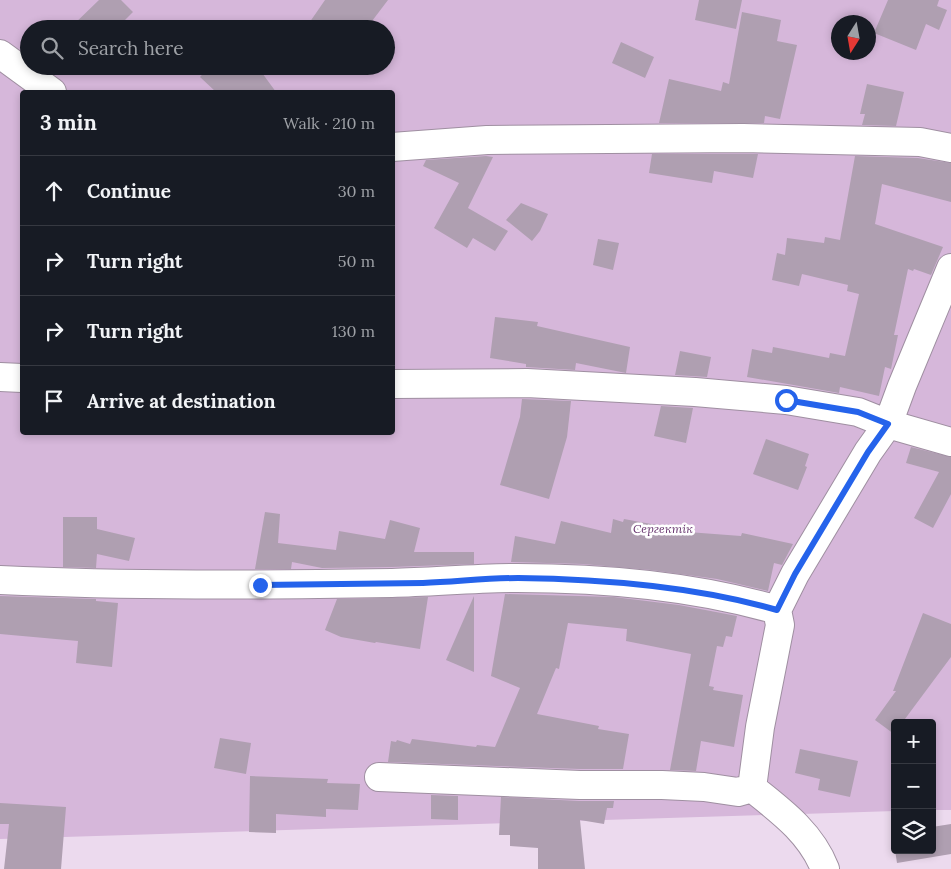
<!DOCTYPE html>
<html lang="en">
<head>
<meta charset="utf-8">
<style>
  :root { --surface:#171b24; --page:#242831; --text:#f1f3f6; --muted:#9ea1a6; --line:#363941 }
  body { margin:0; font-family:Lora,serif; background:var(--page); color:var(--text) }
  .controls { position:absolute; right:15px; bottom:15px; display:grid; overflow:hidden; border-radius:5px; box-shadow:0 2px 8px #0003 }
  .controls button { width:45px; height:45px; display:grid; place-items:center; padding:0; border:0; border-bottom:1px solid var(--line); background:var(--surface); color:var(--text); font:25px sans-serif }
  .compass { position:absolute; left:831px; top:15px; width:45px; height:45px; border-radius:50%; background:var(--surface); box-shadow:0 2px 8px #0003; rotate:191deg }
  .stop { position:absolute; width:15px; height:15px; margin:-11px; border:4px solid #2563eb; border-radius:50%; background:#fff }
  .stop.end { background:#2563eb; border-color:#fff; box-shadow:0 1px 5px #0008 }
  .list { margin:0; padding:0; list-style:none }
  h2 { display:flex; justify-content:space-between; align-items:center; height:65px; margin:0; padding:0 20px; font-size:21px }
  h2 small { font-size:16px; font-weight:400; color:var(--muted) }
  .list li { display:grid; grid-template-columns:32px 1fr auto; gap:15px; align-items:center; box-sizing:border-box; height:70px; padding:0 20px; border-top:1px solid var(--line) }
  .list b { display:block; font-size:19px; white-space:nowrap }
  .list em { font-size:16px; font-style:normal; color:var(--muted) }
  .icon { flex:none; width:28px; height:28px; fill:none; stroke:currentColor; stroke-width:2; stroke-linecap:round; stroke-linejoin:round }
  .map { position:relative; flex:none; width:951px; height:869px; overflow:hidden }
  .search { position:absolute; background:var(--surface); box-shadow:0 2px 8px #0003; left:20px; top:20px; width:375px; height:55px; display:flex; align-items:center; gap:12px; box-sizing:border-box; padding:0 18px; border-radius:28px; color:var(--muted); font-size:19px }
  .panel { position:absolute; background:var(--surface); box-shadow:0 2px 8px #0003; left:20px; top:90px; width:375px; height:345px; border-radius:5px }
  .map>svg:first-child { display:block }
  .green { fill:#d6b7da; fill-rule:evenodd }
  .building { fill:#af9fb1 }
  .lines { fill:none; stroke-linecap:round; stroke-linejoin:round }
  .minor-casing { stroke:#9f8fa1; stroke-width:30 }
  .minor { stroke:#fff; stroke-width:28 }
  .route { stroke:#2563eb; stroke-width:6 }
  .labels { text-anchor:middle; stroke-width:5; stroke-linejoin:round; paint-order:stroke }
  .park-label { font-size:12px; font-style:italic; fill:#67346e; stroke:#fff }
</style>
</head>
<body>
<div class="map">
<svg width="951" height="869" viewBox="0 0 951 869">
  <rect width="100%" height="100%" fill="#ecdaee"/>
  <!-- green -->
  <path class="green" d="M 0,0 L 951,0 L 951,810 L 932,810 L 932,723 L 895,723 L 895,811 L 0,839 ZM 838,22 L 868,22 L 868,52 L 838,52 ZM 29,29 L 386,29 L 386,66 L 29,66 ZM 22,92 L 392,92 L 392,432 L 22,432 Z"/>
  <!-- building -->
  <path class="building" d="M 99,0 L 121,0 L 133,12 L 116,29 L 69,29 Z
    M 325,0 L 388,0 L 366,29 L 305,29 Z
    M 699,0 L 742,0 L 736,29 L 695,20 Z
    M 888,0 L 939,0 L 937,6 L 947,10 L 939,30 L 926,24 L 916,50 L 874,33 Z
    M 742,12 L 781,20 L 777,41 L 797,45 L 780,119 L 765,116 L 764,123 L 659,123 L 669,79 L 721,91 L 723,82 L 729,84 Z
    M 621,42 L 654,57 L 645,78 L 612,63 Z
    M 210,66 L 257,66 L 276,92 L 216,92 L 200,77 Z
    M 867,84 L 904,92 L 896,126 L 862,125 L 865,114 L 860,114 Z
    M 652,154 L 758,154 L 753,178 L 714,171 L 712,183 L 649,173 Z
    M 486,156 L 493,157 L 468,208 L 508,231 L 495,251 L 473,238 L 467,248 L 434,228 L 459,183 L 423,166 L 426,160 Z
    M 855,156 L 918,158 L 951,163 L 951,202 L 882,184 L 875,224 L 943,247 L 931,275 L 914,269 L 913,271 L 908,269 L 894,335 L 898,335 L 891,369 L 885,367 L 879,396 L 840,387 L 839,393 L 747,377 L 752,349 L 772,353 L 773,347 L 829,358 L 830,353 L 845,356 L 859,294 L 847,291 L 848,285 L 802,274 L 799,286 L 772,280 L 777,253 L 785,255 L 787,238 L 824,243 L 825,237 L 840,240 Z
    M 521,203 L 548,214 L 540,231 L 532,241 L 506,220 Z
    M 598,239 L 619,243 L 613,270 L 593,265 Z
    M 495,317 L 538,322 L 537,326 L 630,347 L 626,373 L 576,363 L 575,370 L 526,367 L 526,364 L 490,358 Z
    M 680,351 L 711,357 L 707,377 L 675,375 Z
    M 522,399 L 571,401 L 567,437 L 549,499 L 500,485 L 520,417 Z
    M 661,406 L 693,408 L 686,443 L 654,436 Z
    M 766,439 L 809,454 L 805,466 L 807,467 L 798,490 L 753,474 Z
    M 911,447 L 951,457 L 951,494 L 933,528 L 914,518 L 939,472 L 906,463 Z
    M 265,512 L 280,514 L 278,543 L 336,550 L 339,531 L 385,539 L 390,520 L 420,528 L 414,552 L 474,552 L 474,564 L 392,567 L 322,568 L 292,562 L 291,569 L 255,569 Z
    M 63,517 L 97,517 L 97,529 L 135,538 L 129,561 L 97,554 L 96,568 L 63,567 Z
    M 613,519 L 623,522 L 624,519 L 662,526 L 661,530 L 741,536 L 742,533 L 793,544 L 782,565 L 774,563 L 768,591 L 717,579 L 651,570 L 583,564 L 511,562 L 515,536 L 555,544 L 561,521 L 611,533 Z
    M 505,594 L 614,597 L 679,605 L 737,616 L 732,637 L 726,636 L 723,647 L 717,646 L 709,686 L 714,687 L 713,690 L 743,695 L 734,747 L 701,741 L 696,771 L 670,770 L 691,654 L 626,641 L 627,629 L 568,623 L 559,669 L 556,668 L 537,714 L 599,726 L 598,729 L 629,734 L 623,769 L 580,769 L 388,762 L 391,741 L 396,742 L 397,740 L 410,744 L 412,739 L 476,747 L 477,745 L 495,747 L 520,688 L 491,676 Z
    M 0,596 L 96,599 L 96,601 L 118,603 L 112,667 L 76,663 L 78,641 L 0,634 Z
    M 474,596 L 474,672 L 446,660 Z
    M 428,597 L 420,649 L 376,642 L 375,643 L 341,637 L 325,630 L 337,599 Z
    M 923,613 L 951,624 L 951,657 L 902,723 L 895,723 L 894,734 L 875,720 L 896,691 L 893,691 Z
    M 220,738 L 251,743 L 246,774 L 214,768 Z
    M 800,749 L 858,761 L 850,797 L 818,790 L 820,779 L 795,773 Z
    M 250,776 L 328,779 L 327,783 L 360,784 L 358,810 L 326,809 L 326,817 L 276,814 L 276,833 L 249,832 Z
    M 431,795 L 458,796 L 458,820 L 431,819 Z
    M 501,797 L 579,801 L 614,801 L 613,808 L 607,808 L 604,824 L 580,820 L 585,869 L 538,869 L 538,848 L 510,846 L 510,835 L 499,835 Z
    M 0,803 L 66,807 L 61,869 L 4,869 L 9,824 L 0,824 Z
    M 951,824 L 951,854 L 897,863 L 895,850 L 932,850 L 932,827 Z"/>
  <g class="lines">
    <!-- minor casing -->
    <g class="minor-casing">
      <path id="minor" d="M 0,54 L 52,92
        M 392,147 L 487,140 L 743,138 L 920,142 L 951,148
        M 0,377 L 22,378
        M 392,384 L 527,383 L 695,392 L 786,400 L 858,412 L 888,424 L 902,386 L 951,268
        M 0,580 C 131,586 261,585 392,583 C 434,582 476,578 517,578 C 603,578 695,586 777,610
        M 379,777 L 580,785 L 662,785 L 704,787 L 738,792 L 752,788
        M 825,869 C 811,833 781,811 752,788 L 760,727 L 780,625 L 777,610 L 795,574 L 868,452 L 888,424 L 951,442"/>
    </g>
    <!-- minor -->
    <use href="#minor" class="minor"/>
  </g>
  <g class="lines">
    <!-- route -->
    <path class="route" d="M 260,585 C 314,584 369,584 423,583 C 455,582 486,578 518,578 C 604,579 694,586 777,610 L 795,574 L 868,452 L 888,424 L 858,412 L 786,400"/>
  </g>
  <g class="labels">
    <!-- park labels -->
    <g class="park-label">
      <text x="663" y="533">Сергектік</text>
    </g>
  </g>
</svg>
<div class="controls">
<button>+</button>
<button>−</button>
<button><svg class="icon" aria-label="layers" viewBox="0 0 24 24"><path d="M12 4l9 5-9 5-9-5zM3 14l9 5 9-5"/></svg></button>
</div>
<svg class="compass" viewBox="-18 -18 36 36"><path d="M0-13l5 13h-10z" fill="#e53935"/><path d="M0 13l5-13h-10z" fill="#9ea1a6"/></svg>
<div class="stop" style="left:786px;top:400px"></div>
<div class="stop end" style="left:260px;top:585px"></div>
<div class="search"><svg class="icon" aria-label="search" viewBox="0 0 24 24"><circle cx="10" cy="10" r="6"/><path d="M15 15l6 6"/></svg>Search here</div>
<section class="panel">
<h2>3 min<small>Walk · 210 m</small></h2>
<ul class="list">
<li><svg class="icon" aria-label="ahead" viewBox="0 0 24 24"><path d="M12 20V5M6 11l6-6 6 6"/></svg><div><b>Continue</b></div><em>30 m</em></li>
<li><svg class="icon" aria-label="right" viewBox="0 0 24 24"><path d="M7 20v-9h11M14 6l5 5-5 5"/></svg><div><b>Turn right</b></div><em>50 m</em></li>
<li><svg class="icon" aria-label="right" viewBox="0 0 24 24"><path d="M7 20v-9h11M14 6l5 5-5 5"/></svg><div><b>Turn right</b></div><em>130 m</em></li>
<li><svg class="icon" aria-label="arrive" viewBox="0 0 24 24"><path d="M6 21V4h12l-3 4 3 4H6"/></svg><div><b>Arrive at destination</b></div></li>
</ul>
</section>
</div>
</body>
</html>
